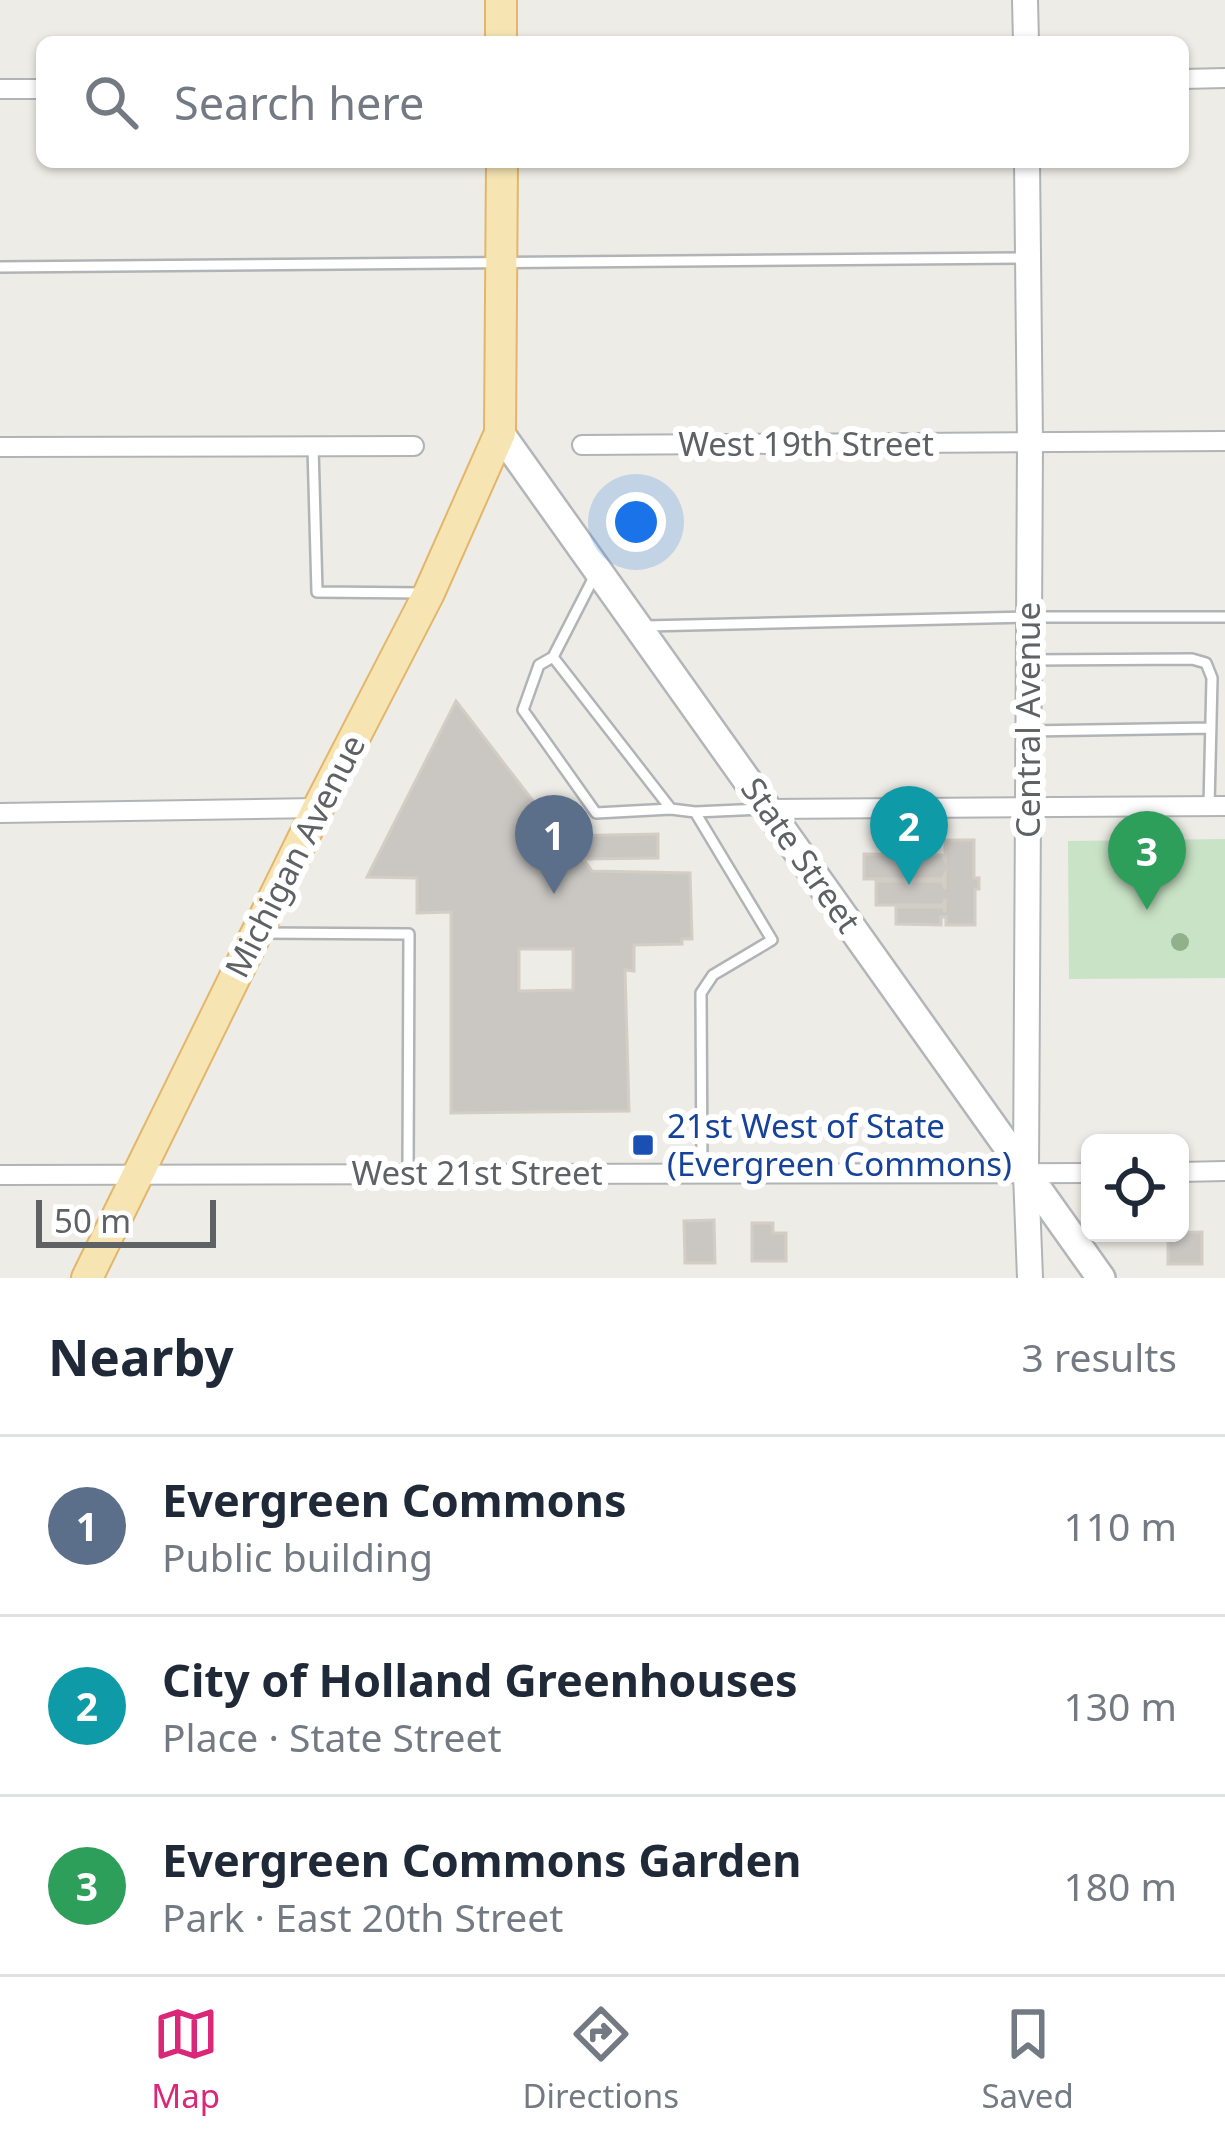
<!DOCTYPE html>
<html lang="en">
<head>
<meta charset="utf-8">
<style>
  :root { --surface:#fff; --page:#f2f2f3; --text:#1f2937; --muted:#747a83; --line:#e0e1e3; --accent:#db2777 }
  body { margin:0; font-family:"Noto Sans",sans-serif; background:var(--page); color:var(--text) }
  .controls { position:absolute; right:36px; bottom:36px; display:grid; overflow:hidden; border-radius:18px; box-shadow:0 3px 9px #0004 }
  .controls button { width:108px; height:108px; display:grid; place-items:center; padding:0; border:0; border-bottom:3px solid var(--line); background:var(--surface); color:var(--text); font:60px sans-serif }
  .scale { position:absolute; left:36px; bottom:30px; width:180px; box-sizing:border-box; padding-left:12px; border:6px solid #5e6265; border-top:0; font-size:33px; line-height:42px; white-space:nowrap; color:#5e6265; -webkit-text-stroke:9px #fff; paint-order:stroke }
  .you { position:absolute; left:636px; top:522px; width:42px; height:42px; margin:-30px; border:9px solid #fff; border-radius:50%; background:#1a73e8; box-shadow:0 0 0 18px #1a73e833 }
  .badge { display:grid; place-items:center; width:78px; height:78px; border-radius:50%; background:var(--accent); color:#fff; font-size:39px; font-weight:700 }
  .pin { position:absolute; translate:-50% -99px; filter:drop-shadow(0 3px 6px #0008) }
  .pin::after { content:''; position:absolute; top:63px; width:42px; height:36px; background:inherit; clip-path:polygon(0 0,100% 0,50% 100%) }
  .list { margin:0; padding:0; list-style:none }
  h2 { display:flex; justify-content:space-between; align-items:center; height:156px; margin:0; padding:0 48px; font-size:51px }
  h2 small { font-size:39px; font-weight:400; color:var(--muted) }
  .list li { display:grid; grid-template-columns:78px 1fr auto; gap:36px; align-items:center; box-sizing:border-box; height:180px; padding:0 48px; border-top:3px solid var(--line) }
  .list b { display:block; font-size:45px; white-space:nowrap }
  .list p { margin:0; font-size:39px; white-space:nowrap; color:var(--muted) }
  .list em { font-size:39px; font-style:normal; color:var(--muted) }
  .icon { flex:none; width:66px; height:66px; fill:none; stroke:currentColor; stroke-width:2; stroke-linecap:round; stroke-linejoin:round }
  .map { position:relative; flex:none; width:1225px; height:1278px; overflow:hidden }
  .search { position:absolute; background:var(--surface); box-shadow:0 3px 9px #0004; left:36px; right:36px; top:36px; height:132px; display:flex; align-items:center; gap:30px; box-sizing:border-box; padding:0 42px; border-radius:18px; color:var(--muted); font-size:45px }
  .sheet { height:696px; background:var(--surface) }
  nav { display:flex; justify-content:space-around; align-items:center; box-sizing:border-box; height:168px; border-top:3px solid var(--line); background:var(--surface); font-size:33px; color:var(--muted) }
  nav a { display:grid; justify-items:center; gap:6px }
  nav .on { color:var(--accent) }
  .map>svg:first-child { display:block }
  .green { fill:#c9e3c6 }
  .building { fill:#cac7c3; stroke:#d3cdc5; stroke-width:3; fill-rule:evenodd }
  .lines { fill:none; stroke-linecap:round; stroke-linejoin:round }
  .service-casing { stroke:#b1b4b7; stroke-width:14 }
  .minor-casing { stroke:#b1b4b7; stroke-width:22 }
  .tertiary-casing { stroke:#b1b4b7; stroke-width:28 }
  .secondary-casing { stroke:#b3b6b9; stroke-width:32 }
  .primary-casing { stroke:#e2b66b; stroke-width:34 }
  .service { stroke:#fff; stroke-width:9 }
  .minor { stroke:#fff; stroke-width:18 }
  .tertiary { stroke:#fff; stroke-width:24 }
  .secondary { stroke:#fff; stroke-width:27 }
  .primary { stroke:#f6e5b3; stroke-width:30 }
  .tree { fill:#90b28a }
  .transit-dot { fill:#1a4fb4; stroke:#fff; stroke-width:4.5 }
  .labels { text-anchor:middle; stroke-width:12; stroke-linejoin:round; paint-order:stroke }
  .street-label { font-size:33px; fill:#5e6265; stroke:#fff }
  .transit-label { font-size:33px; fill:#164399; stroke:#fff; text-anchor:start }
</style>
</head>
<body>
<div class="map">
<svg width="1225" height="1278" viewBox="0 0 1225 1278">
  <rect width="100%" height="100%" fill="#eeece6"/>
  <!-- green -->
  <path class="green" d="M 1225,839 L 1225,978 L 1069,979 L 1068,841 Z"/>
  <!-- building -->
  <path class="building" d="M 456,701 L 560,836 L 658,834 L 658,858 L 583,859 L 592,871 L 690,873 L 692,939 L 682,939 L 682,944 L 634,945 L 634,971 L 625,970 L 629,1111 L 451,1113 L 451,912 L 417,913 L 417,878 L 367,877 ZM 519,949 L 573,949 L 573,990 L 519,991 Z
    M 945,840 L 974,840 L 974,878 L 979,878 L 979,889 L 975,889 L 975,925 L 946,925 L 946,917 L 941,917 L 941,925 L 896,924 L 896,907 L 943,907 L 945,912 L 945,899 L 943,905 L 876,905 L 876,881 L 942,881 L 945,889 L 945,874 L 942,879 L 864,879 L 864,854 L 942,855 L 945,860 Z
    M 714,1220 L 715,1263 L 685,1263 L 684,1221 Z
    M 752,1223 L 773,1223 L 773,1233 L 786,1233 L 786,1261 L 752,1261 Z
    M 1202,1232 L 1202,1264 L 1168,1264 L 1168,1233 Z"/>
  <g class="lines">
    <!-- service casing -->
    <g class="service-casing">
      <path id="service" d="M 0,267 L 1023,258
        M 313,447 L 317,592 L 424,593
        M 594,577 L 553,657 L 671,809 L 695,812 L 772,940 L 713,975 L 701,993 L 702,1173
        M 646,626 L 1029,617 L 1225,617
        M 553,657 L 539,665 L 523,710 L 596,813 L 671,809
        M 1029,660 L 1192,659 L 1206,663 L 1212,678 L 1209,806
        M 1029,731 L 1211,728
        M 695,812 L 762,809
        M 262,933 L 409,934 L 408,1173"/>
    </g>
    <!-- minor casing -->
    <g class="minor-casing">
      <path id="minor" d="M 1183,79 L 1225,78
        M 0,89 L 42,89
        M 582,445 L 1225,441
        M 0,447 L 414,446
        M 768,809 L 1225,806
        M 0,813 L 318,808
        M 1180,1172 L 1225,1171
        M 0,1175 L 1090,1173"/>
    </g>
    <!-- tertiary casing -->
    <g class="tertiary-casing">
      <path id="tertiary" d="M 1025,0 L 1026,42
        M 1027,162 L 1030,443 L 1026,1173 L 1030,1278"/>
    </g>
    <!-- secondary casing -->
    <g class="secondary-casing">
      <path id="secondary" d="M 500,433 L 1101,1278"/>
    </g>
    <!-- primary casing -->
    <g class="primary-casing">
      <path id="primary" d="M 501,0 L 501,42
        M 87,1278 L 318,808 L 429,593 L 500,433 L 502,162"/>
    </g>
    <!-- service -->
    <use href="#service" class="service"/>
    <!-- minor -->
    <use href="#minor" class="minor"/>
    <!-- tertiary -->
    <use href="#tertiary" class="tertiary"/>
    <!-- secondary -->
    <use href="#secondary" class="secondary"/>
    <!-- primary -->
    <use href="#primary" class="primary"/>
  </g>
  <!-- trees -->
  <circle class="tree" cx="1180" cy="942" r="9"/>
  <!-- markers -->
  <rect class="transit-dot" x="631" y="1133" width="24" height="24" rx="6"/>
  <g class="labels">
    <!-- street labels -->
    <g class="street-label">
      <text x="806" y="456">West 19th Street</text>
      <text transform="translate(1028 720) rotate(-90)" y="12">Central Avenue</text>
      <text transform="translate(801 855) rotate(55)" y="12">State Street</text>
      <text transform="translate(295 856) rotate(-63)" y="12">Michigan Avenue</text>
      <text x="477" y="1185">West 21st Street</text>
    </g>
    <!-- transit labels -->
    <g class="transit-label">
      <text x="667" y="1138">21st West of State<tspan x="667" dy="38">(Evergreen Commons)</tspan></text>
    </g>
  </g>
</svg>
<div class="controls">
<button><svg class="icon" aria-label="locate" viewBox="0 0 24 24"><circle cx="12" cy="12" r="6"/><path d="M12 2v4M12 18v4M2 12h4M18 12h4"/></svg></button>
</div>
<div class="scale">50 m</div>
<div class="you"></div>
<div class="pin badge" style="left:554px;top:894px;background:#5c6f8a">1</div>
<div class="pin badge" style="left:909px;top:885px;background:#0f9aa8">2</div>
<div class="pin badge" style="left:1147px;top:910px;background:#2e9e5b">3</div>
<div class="search"><svg class="icon" aria-label="search" viewBox="0 0 24 24"><circle cx="10" cy="10" r="6"/><path d="M15 15l6 6"/></svg>Search here</div>
</div>
<section class="sheet">
<h2>Nearby<small>3 results</small></h2>
<ul class="list">
<li><span class="badge" style="background:#5c6f8a">1</span><div><b>Evergreen Commons</b><p>Public building</p></div><em>110 m</em></li>
<li><span class="badge" style="background:#0f9aa8">2</span><div><b>City of Holland Greenhouses</b><p>Place · State Street</p></div><em>130 m</em></li>
<li><span class="badge" style="background:#2e9e5b">3</span><div><b>Evergreen Commons Garden</b><p>Park · East 20th Street</p></div><em>180 m</em></li>
</ul>
</section>
<nav>
<a class="on"><svg class="icon" aria-label="map" viewBox="0 0 24 24"><path d="M3 6l6-2 6 2 6-2v14l-6 2-6-2-6 2zM9 4v14M15 6v14"/></svg>Map</a>
<a><svg class="icon" aria-label="directions" viewBox="0 0 24 24"><path d="M12 3l9 9-9 9-9-9zM9 14v-3h6M13 9l2 2-2 2"/></svg>Directions</a>
<a><svg class="icon" aria-label="saved" viewBox="0 0 24 24"><path d="M7 4h10v16l-5-4-5 4z"/></svg>Saved</a>
</nav>
</body>
</html>
